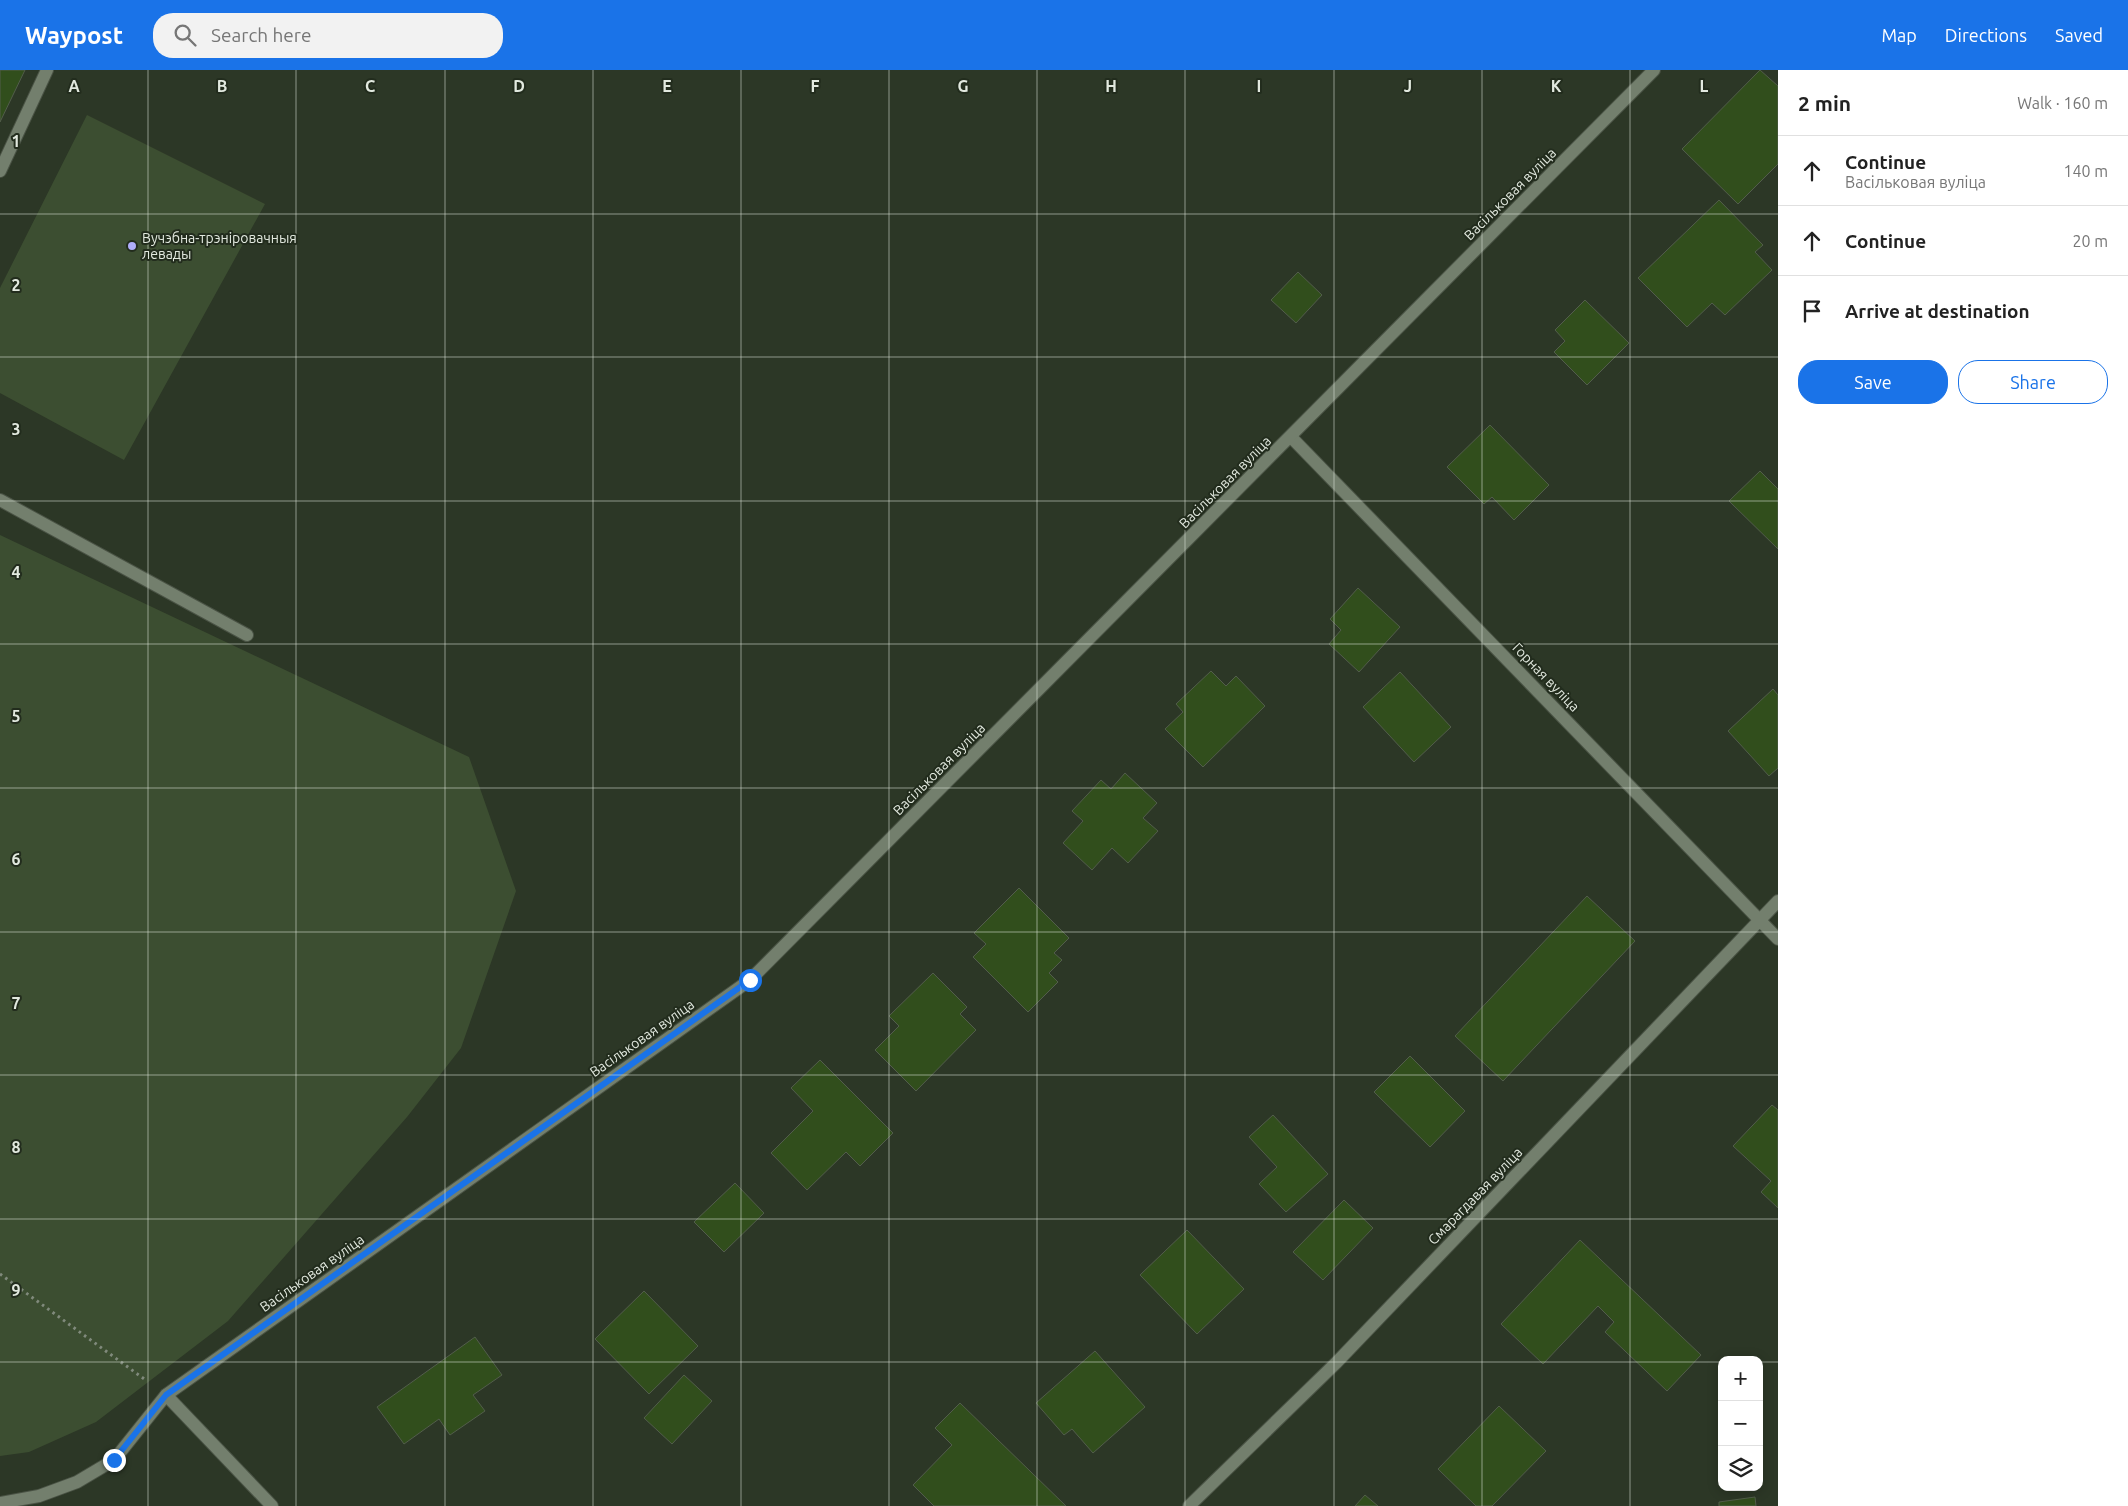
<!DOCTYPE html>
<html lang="en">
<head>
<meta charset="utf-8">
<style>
  :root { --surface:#fff; --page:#f2f2f2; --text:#222; --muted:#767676; --line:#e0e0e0; --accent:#1a73e8 }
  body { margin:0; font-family:Ubuntu,sans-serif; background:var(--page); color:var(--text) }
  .controls { position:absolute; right:15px; bottom:15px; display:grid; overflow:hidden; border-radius:10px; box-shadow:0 2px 12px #0003 }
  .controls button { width:45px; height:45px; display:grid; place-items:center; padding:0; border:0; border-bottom:1px solid var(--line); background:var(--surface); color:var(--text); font:25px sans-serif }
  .stop { position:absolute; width:15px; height:15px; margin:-11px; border:4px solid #1a73e8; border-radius:50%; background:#fff }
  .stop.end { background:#1a73e8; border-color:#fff; box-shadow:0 1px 5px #0008 }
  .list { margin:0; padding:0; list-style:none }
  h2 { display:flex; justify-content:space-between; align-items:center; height:65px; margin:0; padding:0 20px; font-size:21px }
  h2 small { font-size:16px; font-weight:400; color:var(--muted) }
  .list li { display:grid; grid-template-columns:32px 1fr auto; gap:15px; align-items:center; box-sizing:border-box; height:70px; padding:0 20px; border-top:1px solid var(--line) }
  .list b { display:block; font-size:19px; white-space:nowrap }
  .list p { margin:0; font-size:16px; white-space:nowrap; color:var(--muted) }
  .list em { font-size:16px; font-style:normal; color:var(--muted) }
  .actions { display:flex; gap:10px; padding:15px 20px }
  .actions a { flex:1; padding:11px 0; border:1px solid var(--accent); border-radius:20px; text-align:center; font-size:18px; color:var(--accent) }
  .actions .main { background:var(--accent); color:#fff }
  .icon { flex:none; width:28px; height:28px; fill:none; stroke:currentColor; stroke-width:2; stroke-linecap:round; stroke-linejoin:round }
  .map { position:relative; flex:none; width:1778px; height:1436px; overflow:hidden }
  header { display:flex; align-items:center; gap:30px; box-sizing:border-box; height:70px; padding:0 25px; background:var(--accent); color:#fff }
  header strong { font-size:24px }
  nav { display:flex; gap:28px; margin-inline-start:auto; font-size:18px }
  .search { width:350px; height:45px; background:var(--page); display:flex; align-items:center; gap:12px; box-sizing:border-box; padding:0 18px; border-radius:20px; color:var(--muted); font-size:19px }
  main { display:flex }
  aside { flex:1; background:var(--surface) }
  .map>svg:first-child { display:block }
  .green { fill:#3c4e31 }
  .building { fill:#314e1c; stroke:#525d4b }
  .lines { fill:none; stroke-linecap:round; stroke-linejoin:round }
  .service-casing { stroke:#4a5345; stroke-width:14 }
  .minor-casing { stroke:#4a5345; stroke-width:14 }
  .tertiary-casing { stroke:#4a5345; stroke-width:14 }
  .path { stroke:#808a7c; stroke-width:3; stroke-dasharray:2.5 4; stroke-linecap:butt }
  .service { stroke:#737f6d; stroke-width:12 }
  .minor { stroke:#737f6d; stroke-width:12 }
  .tertiary { stroke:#737f6d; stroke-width:12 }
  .route { stroke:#1a73e8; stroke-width:6 }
  .grid { fill:none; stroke:#e2e9df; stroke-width:1; stroke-opacity:0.55 }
  .poi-dot { fill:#afaefa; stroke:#222c1d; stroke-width:2 }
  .labels { text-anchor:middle; stroke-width:4; stroke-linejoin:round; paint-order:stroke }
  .street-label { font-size:14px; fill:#e2e9df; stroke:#222c1d }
  .poi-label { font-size:14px; fill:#e2e9df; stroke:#222c1d; text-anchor:start }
  .grid-label { font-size:16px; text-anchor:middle; font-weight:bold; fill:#e2e9df; stroke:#222c1d; stroke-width:4; stroke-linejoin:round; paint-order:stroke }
</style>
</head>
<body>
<header>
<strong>Waypost</strong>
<div class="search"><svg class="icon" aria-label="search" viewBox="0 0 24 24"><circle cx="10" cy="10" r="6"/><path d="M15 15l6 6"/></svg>Search here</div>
<nav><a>Map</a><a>Directions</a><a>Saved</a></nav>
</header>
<main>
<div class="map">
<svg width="1778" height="1436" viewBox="0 0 1778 1436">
  <rect width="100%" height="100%" fill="#2c3726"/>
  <!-- green -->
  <path class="green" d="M 87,45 L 265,134 L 124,390 L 0,323 L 0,218 Z
    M 0,465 L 469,687 L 516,821 L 461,978 L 407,1047 L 228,1251 L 96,1352 L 29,1382 L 0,1386 Z"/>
  <!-- building -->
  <path class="building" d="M 0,0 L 25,0 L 0,52 Z
    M 1760,0 L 1778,16 L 1778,94 L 1738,134 L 1682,79 Z
    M 1719,130 L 1763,175 L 1755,182 L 1772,200 L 1725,245 L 1712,233 L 1687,257 L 1638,208 Z
    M 1298,202 L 1322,225 L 1296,253 L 1271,230 Z
    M 1585,230 L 1629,273 L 1587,315 L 1554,282 L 1565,271 L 1555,260 Z
    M 1490,355 L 1549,415 L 1514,450 L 1492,427 L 1484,434 L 1447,397 Z
    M 1760,401 L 1778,419 L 1778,479 L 1729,431 Z
    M 1358,518 L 1400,557 L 1359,602 L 1329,574 L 1341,560 L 1330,549 Z
    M 1211,601 L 1226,616 L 1236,606 L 1265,636 L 1203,697 L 1165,659 L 1183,642 L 1176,634 Z
    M 1400,602 L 1451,657 L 1414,692 L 1363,637 Z
    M 1773,619 L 1778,625 L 1778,698 L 1769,706 L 1728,661 Z
    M 1125,703 L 1157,733 L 1143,748 L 1158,761 L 1128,793 L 1112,778 L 1092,800 L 1063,773 L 1083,751 L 1072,741 L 1101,710 L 1111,719 Z
    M 1019,818 L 1069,868 L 1054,883 L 1062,890 L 1049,903 L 1058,912 L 1028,942 L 973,887 L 986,874 L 974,863 Z
    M 1587,826 L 1635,871 L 1503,1011 L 1455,966 Z
    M 933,903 L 967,937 L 960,944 L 976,960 L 916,1021 L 875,980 L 899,956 L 889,946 Z
    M 1410,986 L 1465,1041 L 1430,1077 L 1374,1022 Z
    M 820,990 L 893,1063 L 860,1096 L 846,1082 L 807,1120 L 771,1083 L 813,1041 L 791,1018 Z
    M 1772,1035 L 1778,1040 L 1778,1138 L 1761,1122 L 1771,1111 L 1733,1076 Z
    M 1273,1045 L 1328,1104 L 1286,1142 L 1259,1114 L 1277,1097 L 1249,1067 Z
    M 735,1113 L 764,1143 L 724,1182 L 694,1152 Z
    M 1344,1130 L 1373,1158 L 1323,1210 L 1293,1182 Z
    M 1187,1160 L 1244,1219 L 1197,1264 L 1140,1205 Z
    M 1580,1170 L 1701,1285 L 1667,1321 L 1605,1262 L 1614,1252 L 1598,1236 L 1543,1294 L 1501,1254 Z
    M 644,1221 L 698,1276 L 649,1324 L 595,1269 Z
    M 475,1267 L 502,1305 L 473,1325 L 485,1341 L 450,1365 L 439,1349 L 404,1374 L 377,1337 Z
    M 1095,1281 L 1145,1337 L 1093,1383 L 1072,1359 L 1064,1365 L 1036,1333 Z
    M 684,1305 L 712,1331 L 672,1374 L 644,1348 Z
    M 960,1333 L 1066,1436 L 934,1436 L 913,1415 L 952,1375 L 935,1358 Z
    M 1499,1336 L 1546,1381 L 1492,1436 L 1476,1436 L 1438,1399 Z
    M 1365,1425 L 1378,1436 L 1355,1436 Z
    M 1755,1427 L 1756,1436 L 1719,1436 L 1719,1432 Z"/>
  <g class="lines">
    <!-- service casing -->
    <g class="service-casing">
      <path id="service" d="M 0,101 L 47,0
        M 0,430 L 247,565"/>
    </g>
    <!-- minor casing -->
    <g class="minor-casing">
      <path id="minor" d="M 1291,367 L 1778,869
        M 166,1325 L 272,1436
        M 1189,1436 L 1336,1293 L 1778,831"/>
    </g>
    <!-- tertiary casing -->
    <g class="tertiary-casing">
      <path id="tertiary" d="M 0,1433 L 39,1426 L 77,1412 L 114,1390 L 166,1325 L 750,910 L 1654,0"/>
    </g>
    <!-- path -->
    <path class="path" d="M 0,1204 L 147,1311"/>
    <!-- service -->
    <use href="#service" class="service"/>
    <!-- minor -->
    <use href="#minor" class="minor"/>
    <!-- tertiary -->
    <use href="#tertiary" class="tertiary"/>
  </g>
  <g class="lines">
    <!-- route -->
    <path class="route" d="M 114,1390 L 166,1325 L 750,910"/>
  </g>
  <!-- grid -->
  <path class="grid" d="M 148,0 L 148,1436M 296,0 L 296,1436M 445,0 L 445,1436M 593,0 L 593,1436M 741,0 L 741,1436M 889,0 L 889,1436M 1037,0 L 1037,1436M 1185,0 L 1185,1436M 1334,0 L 1334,1436M 1482,0 L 1482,1436M 1630,0 L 1630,1436M 0,144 L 1778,144M 0,287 L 1778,287M 0,431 L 1778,431M 0,574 L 1778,574M 0,718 L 1778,718M 0,862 L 1778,862M 0,1005 L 1778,1005M 0,1149 L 1778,1149M 0,1292 L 1722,1292M 1759,1292 L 1778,1292"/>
  <!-- markers -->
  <circle class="poi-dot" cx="132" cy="176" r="5"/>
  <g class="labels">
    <!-- street labels -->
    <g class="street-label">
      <text transform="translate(1510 124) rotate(-45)" y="5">Васільковая вуліца</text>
      <text transform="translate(1225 412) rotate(-45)" y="5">Васільковая вуліца</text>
      <text transform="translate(1546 607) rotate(46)" y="5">Горная вуліца</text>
      <text transform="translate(939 699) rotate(-45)" y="5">Васільковая вуліца</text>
      <text transform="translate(642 968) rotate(-35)" y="5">Васільковая вуліца</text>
      <text transform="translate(1475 1126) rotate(-46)" y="5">Смарагдавая вуліца</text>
      <text transform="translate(312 1203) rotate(-35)" y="5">Васільковая вуліца</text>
    </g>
    <!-- poi labels -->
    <g class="poi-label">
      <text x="142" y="173">Вучэбна-трэніровачныя<tspan x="142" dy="16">левады</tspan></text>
    </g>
  </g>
  <g class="grid-label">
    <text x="74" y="22">A</text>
    <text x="222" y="22">B</text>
    <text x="370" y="22">C</text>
    <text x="519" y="22">D</text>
    <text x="667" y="22">E</text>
    <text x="815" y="22">F</text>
    <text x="963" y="22">G</text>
    <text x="1111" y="22">H</text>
    <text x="1259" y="22">I</text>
    <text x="1408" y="22">J</text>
    <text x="1556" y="22">K</text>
    <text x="1704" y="22">L</text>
    <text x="16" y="77">1</text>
    <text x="16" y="221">2</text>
    <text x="16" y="365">3</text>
    <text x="16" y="508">4</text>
    <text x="16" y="652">5</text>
    <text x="16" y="795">6</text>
    <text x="16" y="939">7</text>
    <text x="16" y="1083">8</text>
    <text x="16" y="1226">9</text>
  </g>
</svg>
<div class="controls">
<button>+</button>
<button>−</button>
<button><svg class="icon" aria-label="layers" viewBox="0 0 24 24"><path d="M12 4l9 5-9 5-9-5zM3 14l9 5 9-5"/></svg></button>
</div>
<div class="stop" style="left:750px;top:910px"></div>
<div class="stop end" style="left:114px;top:1390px"></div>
</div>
<aside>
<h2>2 min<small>Walk · 160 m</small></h2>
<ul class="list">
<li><svg class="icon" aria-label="ahead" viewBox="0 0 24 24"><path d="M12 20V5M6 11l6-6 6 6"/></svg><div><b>Continue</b><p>Васільковая вуліца</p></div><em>140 m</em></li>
<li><svg class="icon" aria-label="ahead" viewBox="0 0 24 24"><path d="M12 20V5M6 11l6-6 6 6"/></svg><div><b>Continue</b></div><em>20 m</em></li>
<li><svg class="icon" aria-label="arrive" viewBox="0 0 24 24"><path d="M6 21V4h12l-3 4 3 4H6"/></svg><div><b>Arrive at destination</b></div></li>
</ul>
<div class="actions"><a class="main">Save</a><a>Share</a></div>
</aside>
</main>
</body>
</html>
